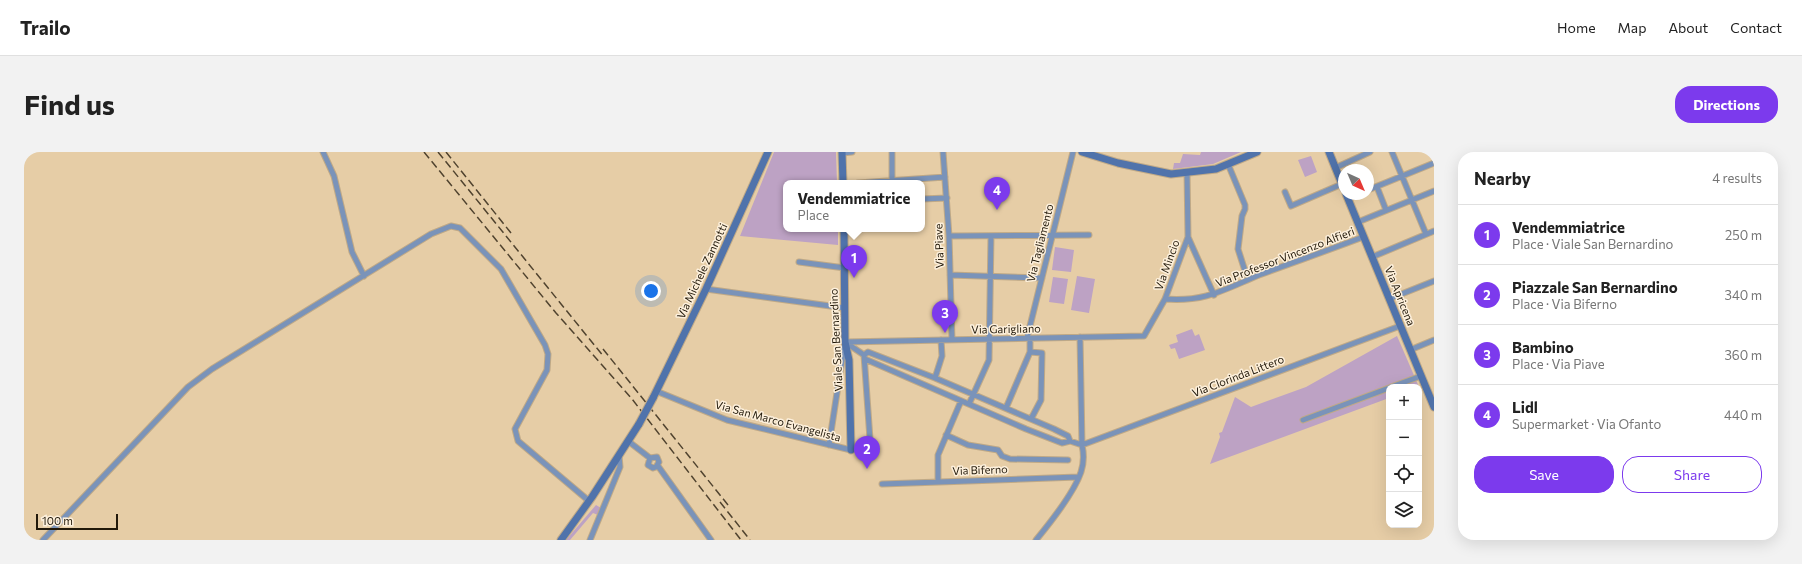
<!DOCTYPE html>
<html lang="en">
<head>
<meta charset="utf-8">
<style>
  :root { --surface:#fff; --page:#f2f2f2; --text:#222; --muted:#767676; --line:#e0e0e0; --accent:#7c3aed }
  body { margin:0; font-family:Commissioner,sans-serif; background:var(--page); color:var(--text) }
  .controls { position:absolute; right:12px; bottom:12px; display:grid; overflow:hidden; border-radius:8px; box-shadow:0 4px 16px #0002 }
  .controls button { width:36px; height:36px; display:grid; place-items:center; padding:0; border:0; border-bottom:1px solid var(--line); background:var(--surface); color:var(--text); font:20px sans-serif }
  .compass { position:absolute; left:1314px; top:12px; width:36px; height:36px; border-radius:50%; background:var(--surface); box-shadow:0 4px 16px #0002; rotate:136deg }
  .scale { position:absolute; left:12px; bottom:10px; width:82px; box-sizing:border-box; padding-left:4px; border:2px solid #22190a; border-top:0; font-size:11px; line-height:14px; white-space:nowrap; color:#22190a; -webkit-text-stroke:3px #fdf0dc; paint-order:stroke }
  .you { position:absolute; left:627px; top:139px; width:14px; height:14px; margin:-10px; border:3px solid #fff; border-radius:50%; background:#1a73e8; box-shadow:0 0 0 6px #1a73e833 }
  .badge { display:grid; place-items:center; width:26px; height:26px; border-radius:50%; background:var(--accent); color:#fff; font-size:13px; font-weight:700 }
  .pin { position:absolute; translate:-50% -33px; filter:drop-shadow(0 1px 2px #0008) }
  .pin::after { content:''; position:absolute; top:21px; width:14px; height:12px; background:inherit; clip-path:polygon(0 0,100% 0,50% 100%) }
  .popup { position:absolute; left:759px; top:28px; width:142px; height:52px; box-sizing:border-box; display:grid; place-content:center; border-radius:8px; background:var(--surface); filter:drop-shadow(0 1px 3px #0005); font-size:13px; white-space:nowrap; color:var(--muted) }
  .popup b { font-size:15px; color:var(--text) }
  .popup::after { content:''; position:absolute; left:50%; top:100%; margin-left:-8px; border:8px solid transparent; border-top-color:var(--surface) }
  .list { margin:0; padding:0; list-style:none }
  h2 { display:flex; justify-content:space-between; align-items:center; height:52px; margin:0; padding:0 16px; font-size:17px }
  h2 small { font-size:13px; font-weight:400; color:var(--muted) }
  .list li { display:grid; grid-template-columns:26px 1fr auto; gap:12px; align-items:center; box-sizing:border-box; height:60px; padding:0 16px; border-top:1px solid var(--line) }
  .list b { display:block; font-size:15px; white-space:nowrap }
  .list p { margin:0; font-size:13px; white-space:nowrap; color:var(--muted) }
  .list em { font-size:13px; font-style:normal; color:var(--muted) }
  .actions { display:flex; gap:8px; padding:12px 16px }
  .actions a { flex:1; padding:9px 0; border:1px solid var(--accent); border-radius:16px; text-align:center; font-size:14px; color:var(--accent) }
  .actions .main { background:var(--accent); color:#fff }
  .icon { flex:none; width:22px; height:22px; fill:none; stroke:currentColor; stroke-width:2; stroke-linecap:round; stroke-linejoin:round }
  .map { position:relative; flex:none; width:1410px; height:388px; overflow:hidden; border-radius:16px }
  header { display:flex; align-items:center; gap:24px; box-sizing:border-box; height:56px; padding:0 20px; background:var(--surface); border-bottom:1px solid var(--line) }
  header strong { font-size:19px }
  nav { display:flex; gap:22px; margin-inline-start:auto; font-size:14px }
  .intro { display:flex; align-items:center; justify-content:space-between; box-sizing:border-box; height:96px; padding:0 24px }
  h1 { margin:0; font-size:28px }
  .button { padding:10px 18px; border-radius:16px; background:var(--accent); color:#fff; font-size:14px; font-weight:700 }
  main { display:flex; gap:24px; padding:0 24px }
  aside { flex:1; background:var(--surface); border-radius:16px; box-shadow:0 4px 16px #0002 }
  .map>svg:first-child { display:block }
  .green { fill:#bda2c4 }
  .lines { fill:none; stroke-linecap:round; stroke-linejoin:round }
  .street-casing { stroke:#bfa987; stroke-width:7 }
  .secondary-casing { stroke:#bfa987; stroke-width:9 }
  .street { stroke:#7a93b9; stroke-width:5 }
  .secondary { stroke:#5073ab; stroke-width:7 }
  .rail { stroke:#50432f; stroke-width:1.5; stroke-dasharray:8 4; stroke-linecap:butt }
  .secondary-bridge-casing { stroke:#bfa987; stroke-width:9; stroke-linecap:butt }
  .secondary-bridge { stroke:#5073ab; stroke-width:7 }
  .labels { text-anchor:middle; stroke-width:3; stroke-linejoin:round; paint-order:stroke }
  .street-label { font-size:11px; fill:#22190a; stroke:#fdf0dc }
</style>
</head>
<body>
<header>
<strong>Trailo</strong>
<nav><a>Home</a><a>Map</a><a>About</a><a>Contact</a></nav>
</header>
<div class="intro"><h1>Find us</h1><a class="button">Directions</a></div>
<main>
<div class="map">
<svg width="1410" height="388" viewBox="0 0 1410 388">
  <rect width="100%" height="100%" fill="#e6cda6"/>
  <!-- green -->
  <path class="green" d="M 750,0 L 812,0 L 813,31 L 762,31 L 762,77 L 814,77 L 814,93 L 716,84 Z
    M 1177,0 L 1217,0 L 1189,12 L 1149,17 L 1150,11 L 1156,11 L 1159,2 L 1176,3 Z
    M 1287,4 L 1293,20 L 1281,25 L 1274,8 Z
    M 1031,95 L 1050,98 L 1047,120 L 1028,118 Z
    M 1053,124 L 1071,127 L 1065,161 L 1047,158 Z
    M 1029,125 L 1044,127 L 1040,152 L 1025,150 Z
    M 1168,177 L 1171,184 L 1175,182 L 1181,198 L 1155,207 L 1151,196 L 1147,197 L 1145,193 L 1154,190 L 1152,183 Z
    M 1373,184 L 1395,235 L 1365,235 L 1365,246 L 1186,312 L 1196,285 L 1195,281 L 1198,280 L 1211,245 L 1227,255 L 1282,235 Z
    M 572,353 L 577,356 L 574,363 L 569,361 L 546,388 L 542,388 Z"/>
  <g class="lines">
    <!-- street casing -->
    <g class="street-casing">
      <path id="street" d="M 299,0 L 310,24 L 328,100 L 340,124
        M 919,0 L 925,84 L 928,188
        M 1368,0 L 1402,82
        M 818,1 L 828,0
        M 1204,12 L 1221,53 L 1221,57 L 1218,64 L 1214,97 L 1222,122
        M 1311,16 L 1346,0
        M 834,31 L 921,25
        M 868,31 L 868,0
        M 1353,35 L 1362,58
        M 1344,38 L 1410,11
        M 1261,40 L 1267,54 L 1318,32
        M 1324,46 L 1335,42
        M 898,47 L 923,46
        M 1334,70 L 1410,39
        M 925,84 L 1065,83
        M 1164,85 L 1190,143
        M 1348,105 L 1410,79
        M 775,110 L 821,116
        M 926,123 L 1018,126
        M 682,137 L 821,156
        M 1141,147 C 1181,150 1199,138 1235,123 C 1270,110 1305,98 1339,85
        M 1365,147 L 1410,129
        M 1003,186 L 1049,0
        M 821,190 L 1120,184 L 1141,147 L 1164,85 L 1163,20
        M 821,190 L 840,203
        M 1386,198 L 1410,188
        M 1006,200 L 1018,201 L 1017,248 L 1007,267
        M 841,207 L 1002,277 L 1038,291 L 1046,289 L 1044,284 L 1030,277 L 911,226 L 844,200 L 840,203 L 847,301
        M 911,226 L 918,204 L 917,188
        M 1367,235 L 1397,224
        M 632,239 L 703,268 L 827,298
        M 945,252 L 965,208 L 967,84
        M 982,256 L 1006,200 L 1006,186
        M 1279,268 L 1365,236
        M 922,283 L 944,293 L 974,298 L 978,304 L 986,307 L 1044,308
        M 604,289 L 626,306 L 633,305 L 635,310 L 632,315 L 629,316 L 624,313 L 626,306
        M 1046,289 L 1058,293
        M 805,293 L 820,195
        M 1058,293 L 1376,174
        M 634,314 L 687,388
        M 914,329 L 914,303 L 937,249
        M 858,332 L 1054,325
        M 19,388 L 164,235 L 188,217 L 407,82 L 427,74 L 436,76 L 477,117 L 521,193 L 524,202 L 523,218 L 491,277 L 494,289 L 565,349
        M 566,388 L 596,315 L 595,303
        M 1012,388 C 1026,371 1050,341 1057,320 C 1060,311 1060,302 1058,293 L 1056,185"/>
    </g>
    <!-- secondary casing -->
    <g class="secondary-casing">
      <path id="secondary" d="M 818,0 L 819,31
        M 1058,0 L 1094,11 L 1147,22 L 1192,17 L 1233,0
        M 1305,0 L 1320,37
        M 1322,42 L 1410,255
        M 820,77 L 821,190 L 825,208 L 827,298
        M 629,246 L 682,137 L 744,0
        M 537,388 L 568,345 L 615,272"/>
    </g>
    <!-- street -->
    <use href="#street" class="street"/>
    <!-- secondary -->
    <use href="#secondary" class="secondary"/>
    <!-- rail -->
    <path class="rail" d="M 400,0 L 532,161 L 608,247 L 717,388
      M 414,0 L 580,205
      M 422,0 L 487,81
      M 579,197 L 704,353
      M 696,350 L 726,388"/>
    <!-- secondary-bridge casing -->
    <g class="secondary-bridge-casing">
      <path id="secondary-bridge" d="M 615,272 L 629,246"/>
    </g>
    <!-- secondary-bridge -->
    <use href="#secondary-bridge" class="secondary-bridge"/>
  </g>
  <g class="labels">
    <!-- street labels -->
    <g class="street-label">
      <text transform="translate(1016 91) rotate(-76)" y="4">Via Tagliamento</text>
      <text transform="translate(915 94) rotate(-92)" y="4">Via Piave</text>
      <text transform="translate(1261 105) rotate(-21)" y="4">Via Professor Vincenzo Alfieri</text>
      <text transform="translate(1143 113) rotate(-70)" y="4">Via Mincio</text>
      <text transform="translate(678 119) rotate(-65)" y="4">Via Michele Zannotti</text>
      <text transform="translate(1376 144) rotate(68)" y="4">Via Apricena</text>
      <text transform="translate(982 177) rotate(-1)" y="4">Via Garigliano</text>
      <text transform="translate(812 188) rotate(-93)" y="4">Viale San Bernardino</text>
      <text transform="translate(1214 224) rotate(-21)" y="4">Via Clorinda Littero</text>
      <text transform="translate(754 269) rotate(15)" y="4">Via San Marco Evangelista</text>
      <text transform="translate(956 318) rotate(-2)" y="4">Via Biferno</text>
    </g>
  </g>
</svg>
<div class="controls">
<button>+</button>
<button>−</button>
<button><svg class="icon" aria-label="locate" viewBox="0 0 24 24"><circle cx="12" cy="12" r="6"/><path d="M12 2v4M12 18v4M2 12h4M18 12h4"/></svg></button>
<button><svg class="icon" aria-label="layers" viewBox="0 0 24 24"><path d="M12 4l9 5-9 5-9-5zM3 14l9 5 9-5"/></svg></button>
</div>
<svg class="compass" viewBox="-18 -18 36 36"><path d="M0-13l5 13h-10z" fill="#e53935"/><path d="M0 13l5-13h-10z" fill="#767676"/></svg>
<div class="scale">100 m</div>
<div class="you"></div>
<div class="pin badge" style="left:830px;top:126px">1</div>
<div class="popup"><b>Vendemmiatrice</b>Place</div>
<div class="pin badge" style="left:843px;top:317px">2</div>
<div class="pin badge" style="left:921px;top:181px">3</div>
<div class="pin badge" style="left:973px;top:58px">4</div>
</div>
<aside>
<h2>Nearby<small>4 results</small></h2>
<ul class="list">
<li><span class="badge">1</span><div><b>Vendemmiatrice</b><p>Place · Viale San Bernardino</p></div><em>250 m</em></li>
<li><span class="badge">2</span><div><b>Piazzale San Bernardino</b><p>Place · Via Biferno</p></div><em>340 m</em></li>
<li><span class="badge">3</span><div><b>Bambino</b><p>Place · Via Piave</p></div><em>360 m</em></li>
<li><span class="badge">4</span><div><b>Lidl</b><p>Supermarket · Via Ofanto</p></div><em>440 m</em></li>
</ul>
<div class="actions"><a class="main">Save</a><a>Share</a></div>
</aside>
</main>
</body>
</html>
